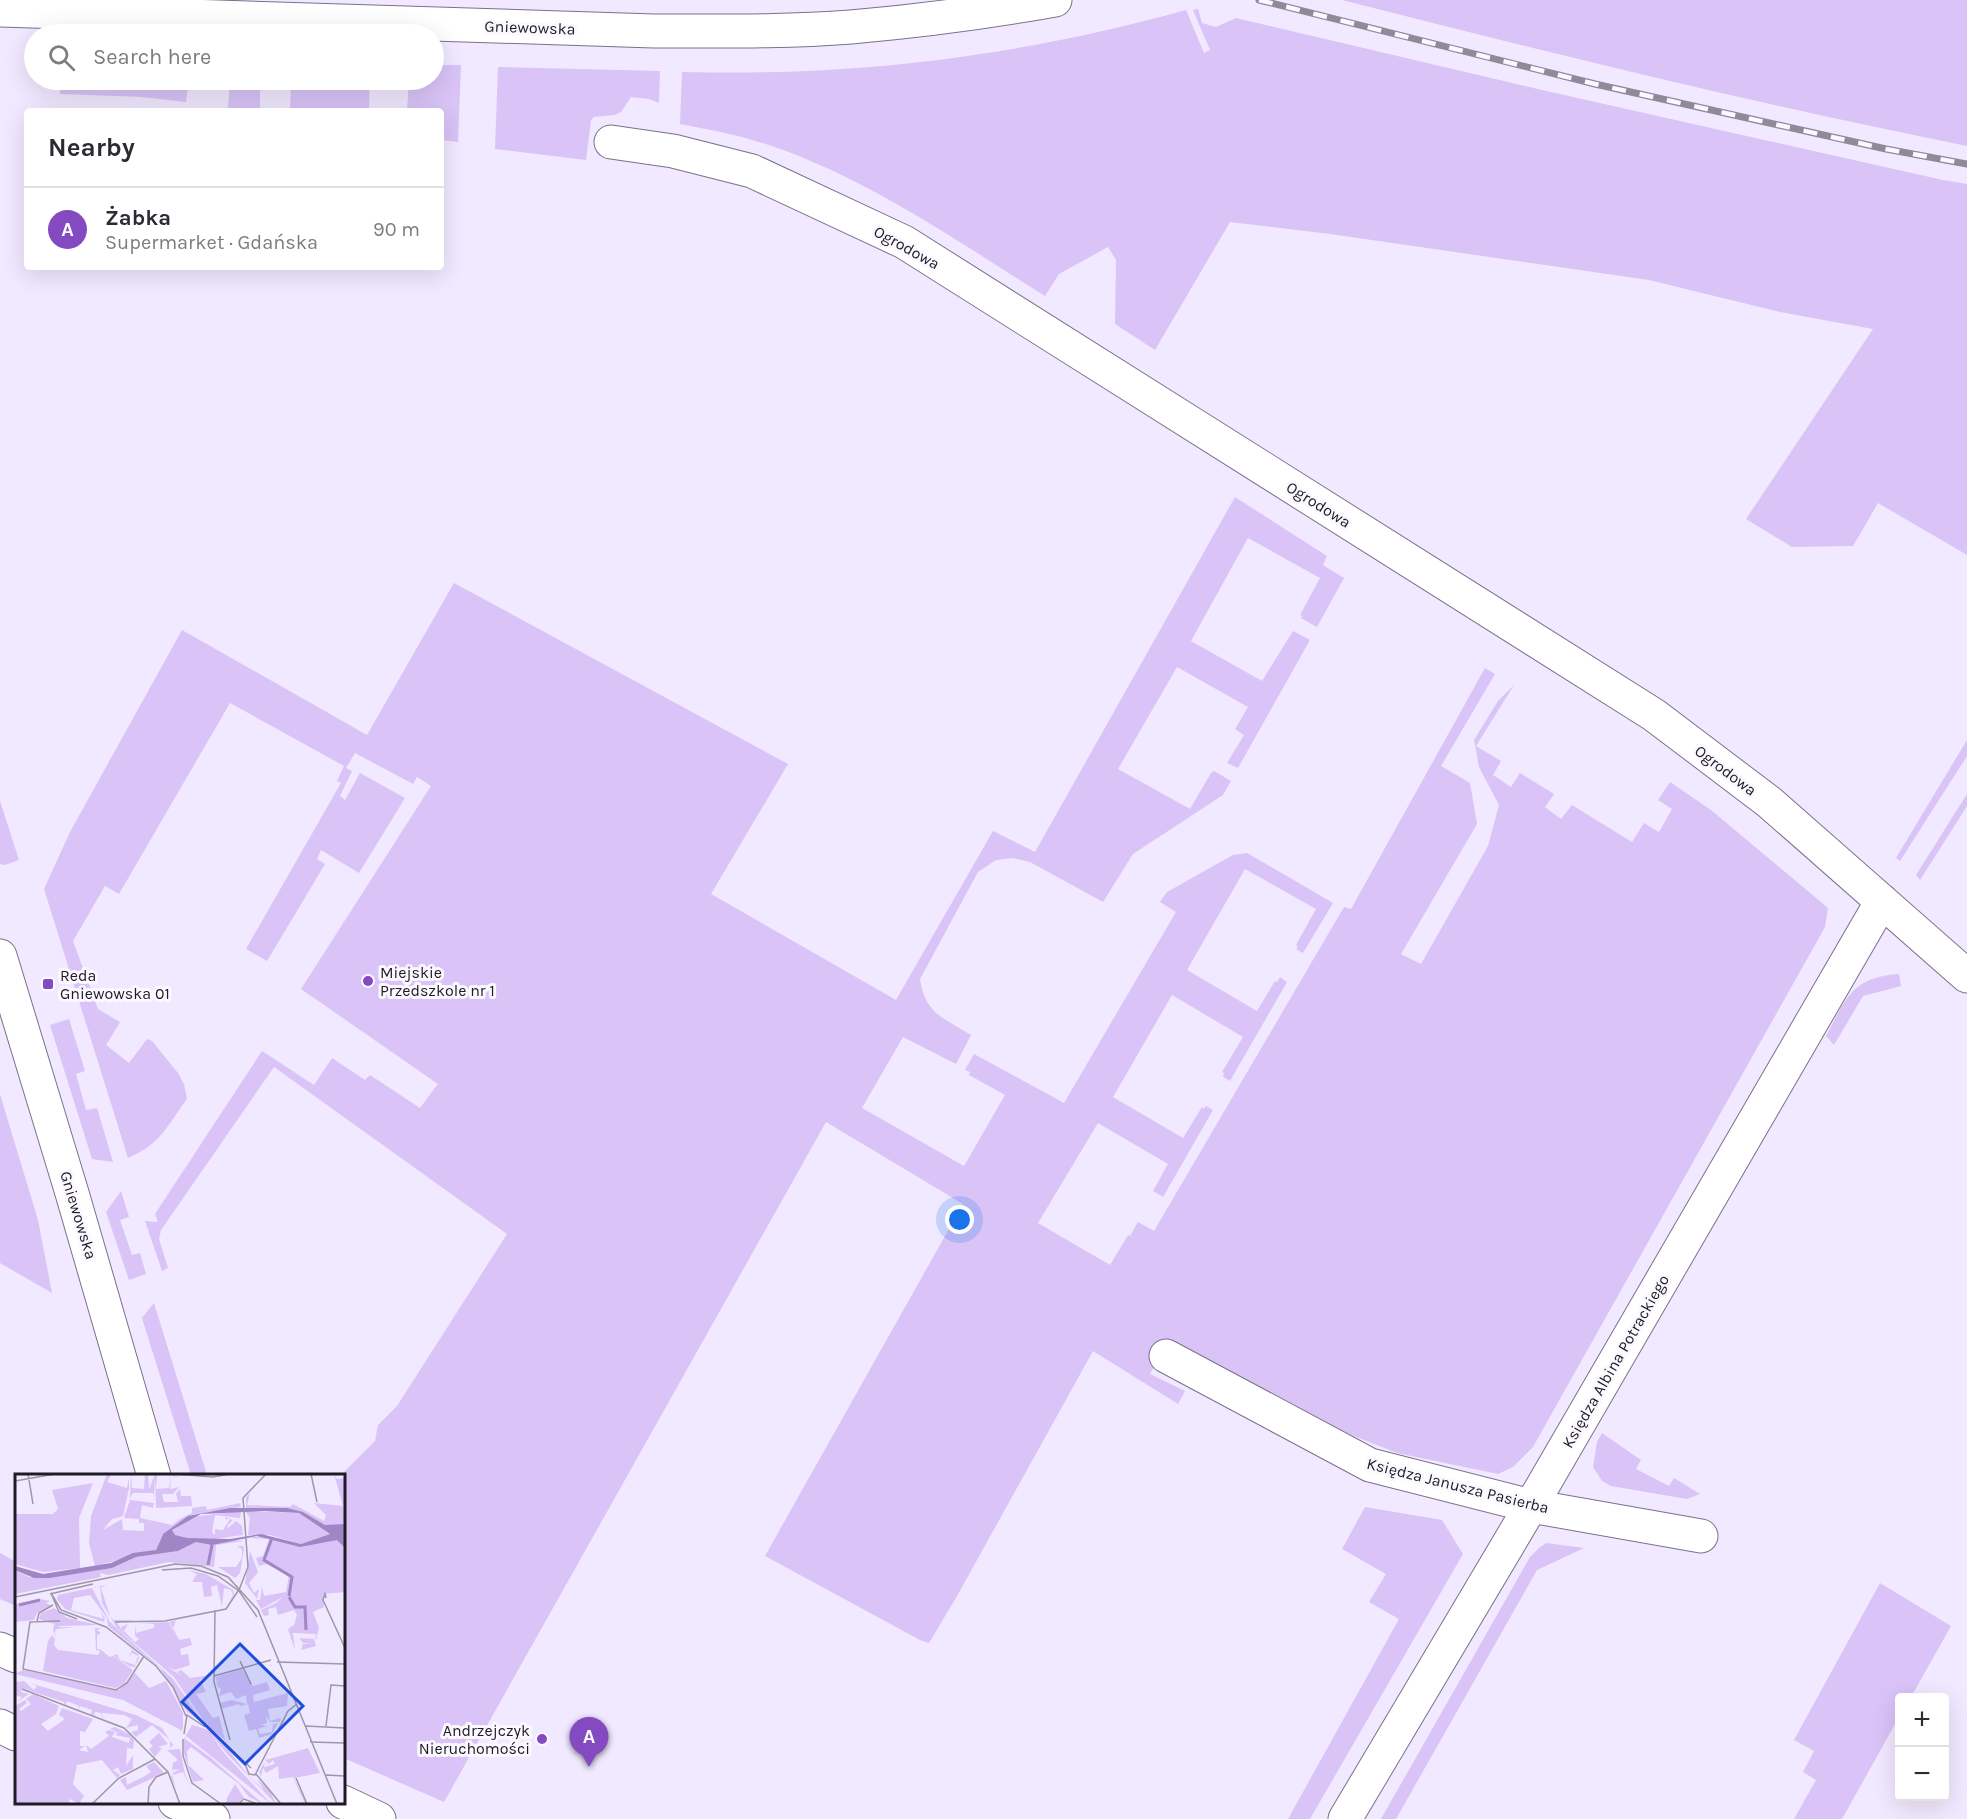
<!DOCTYPE html>
<html lang="en">
<head>
<meta charset="utf-8">
<style>
  :root { --surface:#fff; --page:#f7f7f7; --text:#2b2b33; --muted:#7c7c81; --line:#e1e1e2; --accent:#844ac1 }
  body { margin:0; font-family:Karla,sans-serif; background:var(--page); color:var(--text) }
  .controls { position:absolute; right:18px; bottom:18px; display:grid; overflow:hidden; border-radius:6px; box-shadow:0 6px 24px #0002 }
  .controls button { width:54px; height:54px; display:grid; place-items:center; padding:0; border:0; border-bottom:2px solid var(--line); background:var(--surface); color:var(--text); font:30px sans-serif }
  .you { position:absolute; left:960px; top:1220px; width:21px; height:21px; margin:-15px; border:4px solid #fff; border-radius:50%; background:#1a73e8; box-shadow:0 0 0 9px #1a73e833 }
  .badge { display:grid; place-items:center; width:39px; height:39px; border-radius:50%; background:var(--accent); color:#fff; font-size:20px; font-weight:700 }
  .pin { position:absolute; translate:-50% -50px; filter:drop-shadow(0 2px 3px #0008) }
  .pin::after { content:''; position:absolute; top:32px; width:21px; height:18px; background:inherit; clip-path:polygon(0 0,100% 0,50% 100%) }
  .list { margin:0; padding:0; list-style:none }
  h2 { display:flex; justify-content:space-between; align-items:center; height:78px; margin:0; padding:0 24px; font-size:26px }
  h2 small { font-size:20px; font-weight:400; color:var(--muted) }
  .list li { display:grid; grid-template-columns:39px 1fr auto; gap:18px; align-items:center; box-sizing:border-box; height:84px; padding:0 24px; border-top:2px solid var(--line) }
  .list b { display:block; font-size:22px; white-space:nowrap }
  .list p { margin:0; font-size:20px; white-space:nowrap; color:var(--muted) }
  .list em { font-size:20px; font-style:normal; color:var(--muted) }
  .icon { flex:none; width:33px; height:33px; fill:none; stroke:currentColor; stroke-width:2; stroke-linecap:round; stroke-linejoin:round }
  .map { position:relative; flex:none; width:1967px; height:1819px; overflow:hidden }
  .search { position:absolute; background:var(--surface); box-shadow:0 6px 24px #0002; left:24px; top:24px; width:420px; height:66px; display:flex; align-items:center; gap:15px; box-sizing:border-box; padding:0 21px; border-radius:33px; color:var(--muted); font-size:22px }
  .panel { position:absolute; background:var(--surface); box-shadow:0 6px 24px #0002; left:24px; top:108px; width:420px; height:162px; border-radius:6px }
  .map>svg:first-child { display:block }
  .green { fill:#d9c3f7 }
  .lines { fill:none; stroke-linecap:round; stroke-linejoin:round }
  .minor-casing { stroke:#7b7189; stroke-width:35 }
  .tertiary-casing { stroke:#7b7189; stroke-width:35 }
  .primary-casing { stroke:#7b7189; stroke-width:35 }
  .minor { stroke:#fff; stroke-width:33 }
  .tertiary { stroke:#fff; stroke-width:33 }
  .primary { stroke:#fff; stroke-width:33 }
  .rail-casing { stroke:#90899a; stroke-width:7 }
  .rail { stroke:#fbf9ff; stroke-width:4.5; stroke-dasharray:14; stroke-linecap:butt }
  .poi-dot { fill:#844ac1; stroke:#fbf9ff; stroke-width:2 }
  .labels { text-anchor:middle; stroke-width:6; stroke-linejoin:round; paint-order:stroke }
  .street-label { font-size:16px; fill:#1f1b25; stroke:#fbf9ff }
  .poi-label { font-size:16px; fill:#1f1b25; stroke:#fbf9ff; text-anchor:start }
  .inset-river { fill:none; stroke:#a086c4; stroke-width:3 }
  .inset-road { fill:none; stroke:#9d97a8; stroke-width:1.5 }
  .view { fill:#1d4ed8; fill-opacity:0.15; stroke:#1d4ed8; stroke-width:3 }
  .inset-edge { fill:none; stroke:#1f1b25; stroke-width:3 }
</style>
</head>
<body>
<div class="map">
<svg width="1967" height="1819" viewBox="0 0 1967 1819">
  <rect width="100%" height="100%" fill="#f1e9ff"/>
  <!-- green -->
  <path class="green" d="M 1342,0 L 1967,0 L 1967,146 C 1757,104 1549,53 1342,0 Z
    M 1198,9 L 1202,23 L 1216,27 L 1236,18 L 1542,90 L 1943,180 L 1967,184 L 1967,555 L 1878,503 L 1853,546 L 1792,547 L 1746,519 L 1873,329 L 1780,312 L 1649,280 L 1330,234 L 1230,222 L 1155,350 L 1115,324 L 1116,260 L 1108,247 L 1059,274 L 1045,296 C 962,244 879,186 786,151 C 752,138 717,131 680,124 L 682,72 C 735,73 788,73 841,69 C 957,62 1074,41 1186,10 L 1204,53 L 1210,50 L 1193,10 Z
    M 434,65 L 461,65 L 458,142 L 441,140 L 441,111 L 407,111 L 409,80 L 434,80 Z
    M 498,67 L 660,71 L 659,103 L 649,99 L 631,97 L 621,112 L 615,115 L 594,117 L 591,120 L 586,160 L 495,149 Z
    M 61,80 L 189,80 L 186,102 L 141,97 L 60,94 Z
    M 230,80 L 260,80 L 260,111 L 228,108 Z
    M 291,80 L 370,80 L 369,111 L 290,111 Z
    M 1235,497 L 1327,556 L 1323,565 L 1344,578 L 1317,627 L 1301,618 L 1302,616 L 1300,615 L 1320,578 L 1248,538 L 1191,641 L 1262,681 L 1293,631 L 1310,640 L 1238,768 L 1227,763 L 1244,735 L 1235,729 L 1248,707 L 1177,667 L 1118,769 L 1190,809 L 1211,773 L 1214,771 L 1231,781 L 1223,795 L 1133,854 L 1103,902 L 1030,862 L 1013,858 L 996,860 L 978,872 L 920,979 C 925,1014 944,1018 971,1035 L 956,1064 L 903,1037 L 862,1108 L 964,1166 L 1005,1095 L 969,1075 L 970,1072 L 965,1070 L 974,1054 L 1064,1103 L 1176,912 L 1160,902 L 1167,892 L 1233,855 L 1247,853 L 1333,903 L 1303,953 L 1296,949 L 1298,947 L 1296,945 L 1316,909 L 1245,869 L 1187,970 L 1257,1011 L 1275,981 L 1277,982 L 1280,977 L 1287,982 L 1230,1081 L 1223,1077 L 1224,1073 L 1222,1072 L 1243,1037 L 1172,995 L 1113,1097 L 1183,1138 L 1202,1107 L 1204,1109 L 1206,1106 L 1213,1110 L 1163,1197 L 1153,1191 L 1168,1164 L 1098,1123 L 1038,1223 L 1110,1265 L 1128,1235 L 1130,1236 L 1138,1222 L 1154,1231 L 1344,907 L 1351,909 L 1485,668 L 1495,674 L 1441,766 L 1470,783 L 1477,824 L 1401,954 L 1421,964 L 1488,846 L 1499,805 L 1479,767 L 1474,740 L 1498,701 L 1514,685 L 1476,746 L 1501,761 L 1493,775 L 1511,787 L 1520,773 L 1554,794 L 1545,807 L 1561,819 L 1572,805 L 1632,842 L 1644,823 L 1659,832 L 1672,809 L 1658,800 L 1670,782 L 1711,810 L 1828,908 L 1825,927 L 1533,1447 L 1513,1467 L 1498,1474 L 1397,1453 L 1349,1434 L 1170,1340 L 1150,1374 L 1185,1391 L 1178,1404 L 1093,1351 L 957,1596 L 929,1643 L 920,1640 L 765,1556 L 963,1204 L 826,1122 L 444,1802 L 346,1759 L 344,1757 L 344,1476 L 341,1475 L 375,1441 L 378,1425 L 397,1406 L 507,1234 L 274,1067 L 161,1230 L 159,1239 L 168,1268 L 162,1271 L 145,1221 L 158,1222 L 155,1214 L 262,1051 L 314,1085 L 332,1058 L 365,1080 L 370,1075 L 420,1108 L 438,1084 L 301,989 L 431,786 L 417,777 L 413,784 L 355,753 L 346,768 L 352,771 L 340,796 L 345,800 L 360,773 L 405,798 L 359,873 L 321,850 L 317,859 L 325,864 L 267,961 L 246,949 L 341,783 L 337,781 L 344,766 L 230,703 L 119,894 L 105,886 L 73,941 L 98,1009 L 120,1022 L 106,1045 L 129,1063 L 147,1039 L 152,1041 L 178,1073 L 184,1084 L 187,1099 C 166,1127 162,1143 128,1158 L 44,889 L 70,832 L 182,630 L 367,735 L 454,583 L 788,764 L 711,894 L 896,1000 L 993,831 L 1035,852 Z
    M 1967,740 L 1967,756 L 1900,861 L 1896,858 Z
    M 1967,794 L 1967,806 L 1920,880 L 1916,875 Z
    M 0,801 L 19,860 L 5,865 L 0,864 Z
    M 1899,974 L 1901,986 L 1863,996 L 1834,1045 L 1826,1036 C 1846,998 1852,977 1899,974 Z
    M 69,1019 L 85,1071 L 76,1074 L 86,1110 L 97,1108 L 113,1162 L 92,1159 L 50,1025 Z
    M 0,1094 L 38,1220 L 52,1293 L 0,1263 Z
    M 121,1191 L 129,1217 L 120,1220 L 132,1255 L 140,1253 L 146,1274 L 129,1280 L 106,1212 Z
    M 154,1303 L 207,1475 L 191,1475 L 142,1318 Z
    M 1602,1433 L 1641,1460 L 1636,1469 L 1669,1486 L 1674,1478 L 1700,1494 L 1687,1499 L 1611,1486 L 1602,1481 L 1593,1467 L 1597,1442 Z
    M 1365,1507 L 1442,1520 L 1463,1554 L 1310,1819 L 1288,1819 L 1399,1619 L 1369,1602 L 1386,1574 L 1342,1549 Z
    M 1546,1543 L 1584,1548 L 1537,1570 L 1396,1819 L 1381,1819 L 1530,1557 L 1539,1548 Z
    M 0,1553 L 16,1562 L 16,1606 L 0,1599 Z
    M 1880,1583 L 1951,1626 L 1911,1697 L 1900,1698 L 1899,1717 L 1842,1819 L 1794,1819 L 1816,1780 L 1803,1772 L 1814,1751 L 1794,1740 Z"/>
  <g class="lines">
    <!-- minor casing -->
    <g class="minor-casing">
      <path id="minor" d="M 611,142 L 673,151 L 752,171 L 904,242 L 1654,715 L 1769,802 L 1967,976
        M 1166,1356 L 1370,1465 L 1531,1506 L 1701,1536
        M 1345,1819 L 1531,1506 L 1882,901"/>
    </g>
    <!-- tertiary casing -->
    <g class="tertiary-casing">
      <path id="tertiary" d="M 0,10 L 654,31 C 720,31 786,32 851,27 C 920,21 988,12 1055,0
        M 0,956 L 72,1193 L 154,1476"/>
    </g>
    <!-- primary casing -->
    <g class="primary-casing">
      <path id="primary" d="M 0,1649 L 16,1656
        M 0,1726 L 16,1734
        M 175,1802 L 213,1819
        M 343,1802 L 379,1819"/>
    </g>
    <!-- minor -->
    <use href="#minor" class="minor"/>
    <!-- tertiary -->
    <use href="#tertiary" class="tertiary"/>
    <!-- primary -->
    <use href="#primary" class="primary"/>
    <!-- rail casing -->
    <g class="rail-casing">
      <path id="rail" d="M 1259,0 L 1595,84 L 1886,149 L 1967,164"/>
    </g>
    <!-- rail -->
    <use href="#rail" class="rail"/>
  </g>
  <!-- markers -->
  <g class="poi-dot">
    <circle cx="368" cy="981" r="6"/>
    <rect x="42" y="978" width="12" height="12" rx="3"/>
    <circle cx="542" cy="1739" r="6"/>
  </g>
  <g class="labels">
    <!-- street labels -->
    <g class="street-label">
      <text transform="translate(530 27) rotate(2)" y="6">Gniewowska</text>
      <text transform="translate(907 247) rotate(29)" y="6">Ogrodowa</text>
      <text transform="translate(1319 504) rotate(32)" y="6">Ogrodowa</text>
      <text transform="translate(1726 770) rotate(37)" y="6">Ogrodowa</text>
      <text transform="translate(79 1215) rotate(73)" y="6">Gniewowska</text>
      <text transform="translate(1615 1361) rotate(-60)" y="6">Księdza Albina Potrackiego</text>
      <text transform="translate(1458 1485) rotate(14)" y="6">Księdza Janusza Pasierba</text>
    </g>
    <!-- poi labels -->
    <g class="poi-label">
      <text x="380" y="978">Miejskie<tspan x="380" dy="18">Przedszkole nr 1</tspan></text>
      <text x="60" y="981">Reda<tspan x="60" dy="18">Gniewowska 01</tspan></text>
      <text x="530" y="1736" text-anchor="end">Andrzejczyk<tspan x="530" dy="18">Nieruchomości</tspan></text>
    </g>
  </g>
  <!-- overview -->
  <g transform="translate(15 1474)">
    <rect width="330" height="330" fill="#f1e9ff"/>
    <path d="M 92,0 L 114,0 L 96,1 L 92,8 L 112,14 L 114,4 L 114,14 L 108,42 L 97,45 L 88,56 L 107,45 L 108,56 L 129,57 L 129,49 L 124,49 L 124,45 L 109,44 L 115,26 L 139,29 L 138,34 L 127,31 L 125,44 L 157,51 L 165,45 L 177,39 L 177,34 L 191,32 L 192,36 L 225,29 L 226,33 L 176,41 L 147,61 L 141,76 L 80,92 L 74,69 L 76,42 ZM 116,0 L 117,14 L 129,15 L 130,0 L 133,0 L 134,16 L 140,0 L 139,23 L 138,19 L 118,19 L 115,24 ZM 140,0 L 154,1 L 142,1 L 141,15 L 154,14 L 156,2 L 158,1 L 165,3 L 164,11 L 165,3 L 156,2 L 155,15 L 164,13 L 158,20 L 147,20 L 149,28 L 163,28 L 161,20 L 165,15 L 166,22 L 176,22 L 177,32 L 141,34 ZM 319,0 L 322,5 L 330,4 L 330,63 L 288,38 L 231,34 L 231,23 L 235,19 L 232,31 L 275,33 L 278,30 L 309,47 L 311,41 L 299,29 L 328,32 ZM 78,9 L 64,44 L 65,94 L 28,98 L 0,90 L 0,40 L 38,40 L 43,35 L 37,16 ZM 226,37 L 225,44 L 200,41 L 197,58 L 200,61 L 200,55 L 212,57 L 208,56 L 215,45 L 210,45 L 210,43 L 218,46 L 213,51 L 212,55 L 221,47 L 227,52 L 228,61 L 148,72 L 151,61 L 176,43 ZM 230,37 L 284,39 L 315,60 L 286,70 L 255,61 L 233,61 L 235,44 ZM 320,60 L 330,71 L 330,118 L 308,120 L 309,133 L 298,138 L 304,154 L 301,165 L 299,165 L 301,172 L 286,176 L 288,170 L 298,169 L 288,169 L 284,164 L 300,165 L 301,160 L 278,159 L 280,176 L 273,155 L 279,151 L 282,141 L 279,136 L 263,141 L 261,133 L 253,135 L 254,141 L 249,142 L 246,136 L 261,129 L 268,123 L 246,135 L 241,126 L 245,126 L 247,113 L 249,122 L 271,118 L 274,101 L 251,90 L 244,92 L 241,84 L 248,82 L 254,65 L 233,64 L 246,62 L 290,72 ZM 218,66 L 229,67 L 201,71 L 199,93 L 154,88 L 93,101 L 85,99 L 86,103 L 0,120 L 0,96 L 14,103 L 35,104 L 97,94 L 121,83 L 163,77 L 181,68 ZM 222,72 L 228,72 L 229,75 L 225,99 L 220,104 L 203,93 L 221,93 L 227,84 L 227,75 ZM 235,77 L 243,98 L 234,109 L 239,119 L 244,115 L 242,125 L 230,109 ZM 173,96 L 191,100 L 218,116 L 219,121 L 211,133 L 218,121 L 216,116 L 209,114 L 207,133 L 202,111 L 196,113 L 197,122 L 189,123 L 187,108 L 177,108 L 182,100 ZM 91,111 L 86,114 L 95,142 L 98,146 L 120,146 L 102,149 L 110,160 L 106,153 L 113,150 L 109,157 L 120,168 L 124,165 L 120,162 L 120,150 L 121,159 L 139,154 L 139,150 L 124,149 L 154,148 L 161,164 L 155,148 L 161,146 L 158,154 L 164,166 L 175,164 L 177,171 L 165,175 L 166,181 L 173,180 L 175,191 L 160,196 L 153,193 L 168,203 L 162,198 L 166,196 L 175,204 L 197,201 L 185,206 L 191,218 L 181,220 L 198,244 L 204,242 L 210,266 L 192,252 L 159,203 L 102,154 L 87,129 L 85,112 L 77,114 L 95,148 L 158,205 L 189,250 L 172,238 L 145,194 L 93,152 L 92,144 L 75,121 L 59,124 L 56,136 L 89,145 L 85,137 L 90,144 L 89,148 L 50,135 L 42,125 L 43,121 ZM 25,125 L 35,127 L 31,129 L 37,132 L 22,139 L 19,146 L 0,148 L 0,130 ZM 39,134 L 52,144 L 83,151 L 44,152 L 38,160 L 39,150 L 24,145 L 26,139 ZM 43,153 L 59,153 L 41,155 L 39,171 L 43,176 L 83,181 L 85,177 L 81,176 L 80,154 L 67,154 L 86,154 L 82,156 L 86,159 L 82,161 L 82,175 L 86,176 L 95,183 L 102,180 L 105,186 L 120,191 L 123,182 L 117,179 L 114,183 L 117,176 L 111,171 L 123,180 L 124,184 L 119,194 L 117,192 L 116,193 L 103,185 L 99,182 L 98,182 L 118,196 L 109,210 L 100,214 L 28,197 L 33,167 L 37,161 L 39,165 L 41,155 ZM 227,195 L 238,212 L 252,208 L 255,216 L 238,221 L 239,228 L 273,219 L 272,232 L 253,235 L 255,247 L 265,244 L 266,245 L 265,248 L 255,248 L 251,242 L 252,249 L 246,251 L 252,252 L 243,255 L 245,260 L 257,258 L 258,250 L 263,249 L 257,260 L 244,264 L 241,255 L 234,257 L 229,241 L 235,239 L 233,230 L 225,232 L 224,230 L 206,235 L 205,229 L 216,226 L 232,230 L 231,221 L 221,225 L 216,218 L 204,222 L 206,215 L 202,212 L 201,203 ZM 8,196 L 104,216 L 120,199 L 134,214 L 151,207 L 168,239 L 168,252 L 166,263 L 167,257 L 162,254 L 108,226 L 0,200 ZM 9,207 L 19,216 L 22,212 L 15,209 L 121,241 L 147,254 L 158,271 L 155,274 L 155,266 L 137,251 L 121,263 L 116,258 L 123,256 L 123,251 L 111,254 L 117,245 L 109,241 L 87,239 L 88,246 L 86,239 L 80,238 L 79,244 L 78,240 L 75,242 L 77,236 L 65,232 L 63,238 L 64,232 L 52,227 L 50,232 L 49,228 L 7,214 L 6,218 L 14,220 L 2,228 L 7,223 L 0,221 L 0,208 ZM 18,220 L 44,232 L 41,240 L 26,250 L 33,257 L 50,245 L 44,241 L 47,234 L 78,245 L 70,258 L 65,257 L 65,272 L 70,272 L 64,276 L 73,278 L 71,271 L 76,275 L 94,262 L 90,258 L 94,256 L 100,258 L 97,263 L 114,269 L 115,264 L 100,261 L 103,259 L 95,255 L 100,253 L 114,260 L 119,266 L 118,275 L 112,274 L 111,292 L 118,281 L 118,295 L 106,300 L 103,293 L 98,296 L 105,301 L 102,304 L 87,286 L 62,291 L 58,310 L 69,322 L 64,330 L 55,325 L 53,330 L 0,330 L 0,232 L 10,226 L 12,229 L 4,235 L 6,237 L 16,230 L 11,225 ZM 177,251 L 191,255 L 205,265 L 234,302 L 249,316 L 242,305 L 254,315 L 261,330 L 212,280 L 195,259 L 209,279 L 256,330 L 171,262 L 170,265 L 195,283 L 248,330 L 234,323 L 224,310 L 176,273 L 172,277 L 173,291 L 189,306 L 178,308 L 169,280 L 169,265 ZM 144,259 L 153,270 L 142,273 L 147,274 L 140,283 L 134,275 L 138,272 L 134,268 ZM 293,274 L 305,299 L 279,304 L 292,330 L 290,330 L 278,303 L 264,305 L 263,292 L 251,299 L 248,294 L 246,303 L 244,298 L 250,288 L 249,293 L 260,290 L 258,286 L 254,290 L 250,286 L 252,283 L 251,286 ZM 165,275 L 170,300 L 177,316 L 168,298 L 157,301 L 161,314 L 156,303 L 158,299 L 165,295 L 157,296 L 158,289 L 163,286 L 152,276 ZM 139,288 L 149,299 L 112,316 L 105,306 L 111,303 L 112,311 L 128,303 L 136,298 L 131,292 ZM 220,310 L 229,324 L 221,330 L 211,330 L 212,324 L 209,329 Z" fill="#d9c3f7"/>
    <path d="M 215,34 L 272,34 L 288,38 L 310,51 L 330,50 L 330,74 L 322,66 L 285,73 L 242,62 L 197,71 L 181,68 L 163,77 L 121,83 L 97,94 L 35,104 L 19,104 L 0,96 L 0,92 L 28,100 L 96,89 L 118,79 L 141,76 L 148,60 L 173,42 ZM 249,37 L 284,39 L 315,60 L 286,70 L 246,60 L 215,65 L 172,64 L 160,61 L 157,56 L 186,40 Z" fill="#a086c4" fill-rule="evenodd"/>
    <path class="inset-river" d="M 257,64 L 249,86 L 277,103 L 274,122M 193,91 L 197,71M 274,123 L 280,133 L 290,133 L 291,156M 4,131 L 25,126"/>
    <path class="inset-road" d="M 13,0 L 18,30M 160,0 L 198,3 L 215,0M 296,0 L 302,28M 0,7 L 40,0M 147,96 L 176,94 L 203,102 L 224,117 L 242,143M 224,116 L 233,93 L 228,24 L 251,0M 36,119 L 46,136 L 91,153 L 141,192 L 158,213 L 171,242M 36,119 L 44,138 L 62,145M 35,120 L 78,110M 0,123 L 160,90 L 186,92 L 213,103 L 243,136 L 322,330M 311,124 L 310,119 L 308,126 L 330,174M 200,136 L 199,208 L 215,266M 22,147 L 24,139 L 38,131M 45,147 L 15,148 L 8,195 L 101,216 L 112,209 L 129,182M 100,148 L 150,147 L 211,135 L 223,117M 225,187 L 236,210M 262,188 L 330,190M 199,202 L 256,186M 7,215 L 109,254 L 153,298 L 165,330M 291,252 L 330,254M 311,252 L 316,211 L 330,212M 195,255 L 236,294M 169,260 L 172,241 L 190,253M 168,265 L 168,282 L 177,309 L 206,330M 295,268 L 330,269M 230,290 L 234,300 L 240,301 L 273,237 L 282,230M 241,300 L 266,330M 311,301 L 330,302M 281,304 L 292,330M 77,330 L 104,304 L 140,285M 133,330 L 134,313 L 141,303 L 153,298M 223,330 L 229,325 L 242,330"/>
    <path class="view" d="M 225,170 L 288,232 L 230,290 L 167,228 Z"/>
    <rect width="330" height="330" class="inset-edge"/>
  </g>
</svg>
<div class="controls">
<button>+</button>
<button>−</button>
</div>
<div class="you"></div>
<div class="pin badge" style="left:589px;top:1767px">A</div>
<div class="search"><svg class="icon" aria-label="search" viewBox="0 0 24 24"><circle cx="10" cy="10" r="6"/><path d="M15 15l6 6"/></svg>Search here</div>
<section class="panel">
<h2>Nearby<small></small></h2>
<ul class="list">
<li><span class="badge">A</span><div><b>Żabka</b><p>Supermarket · Gdańska</p></div><em>90 m</em></li>
</ul>
</section>
</div>
</body>
</html>
